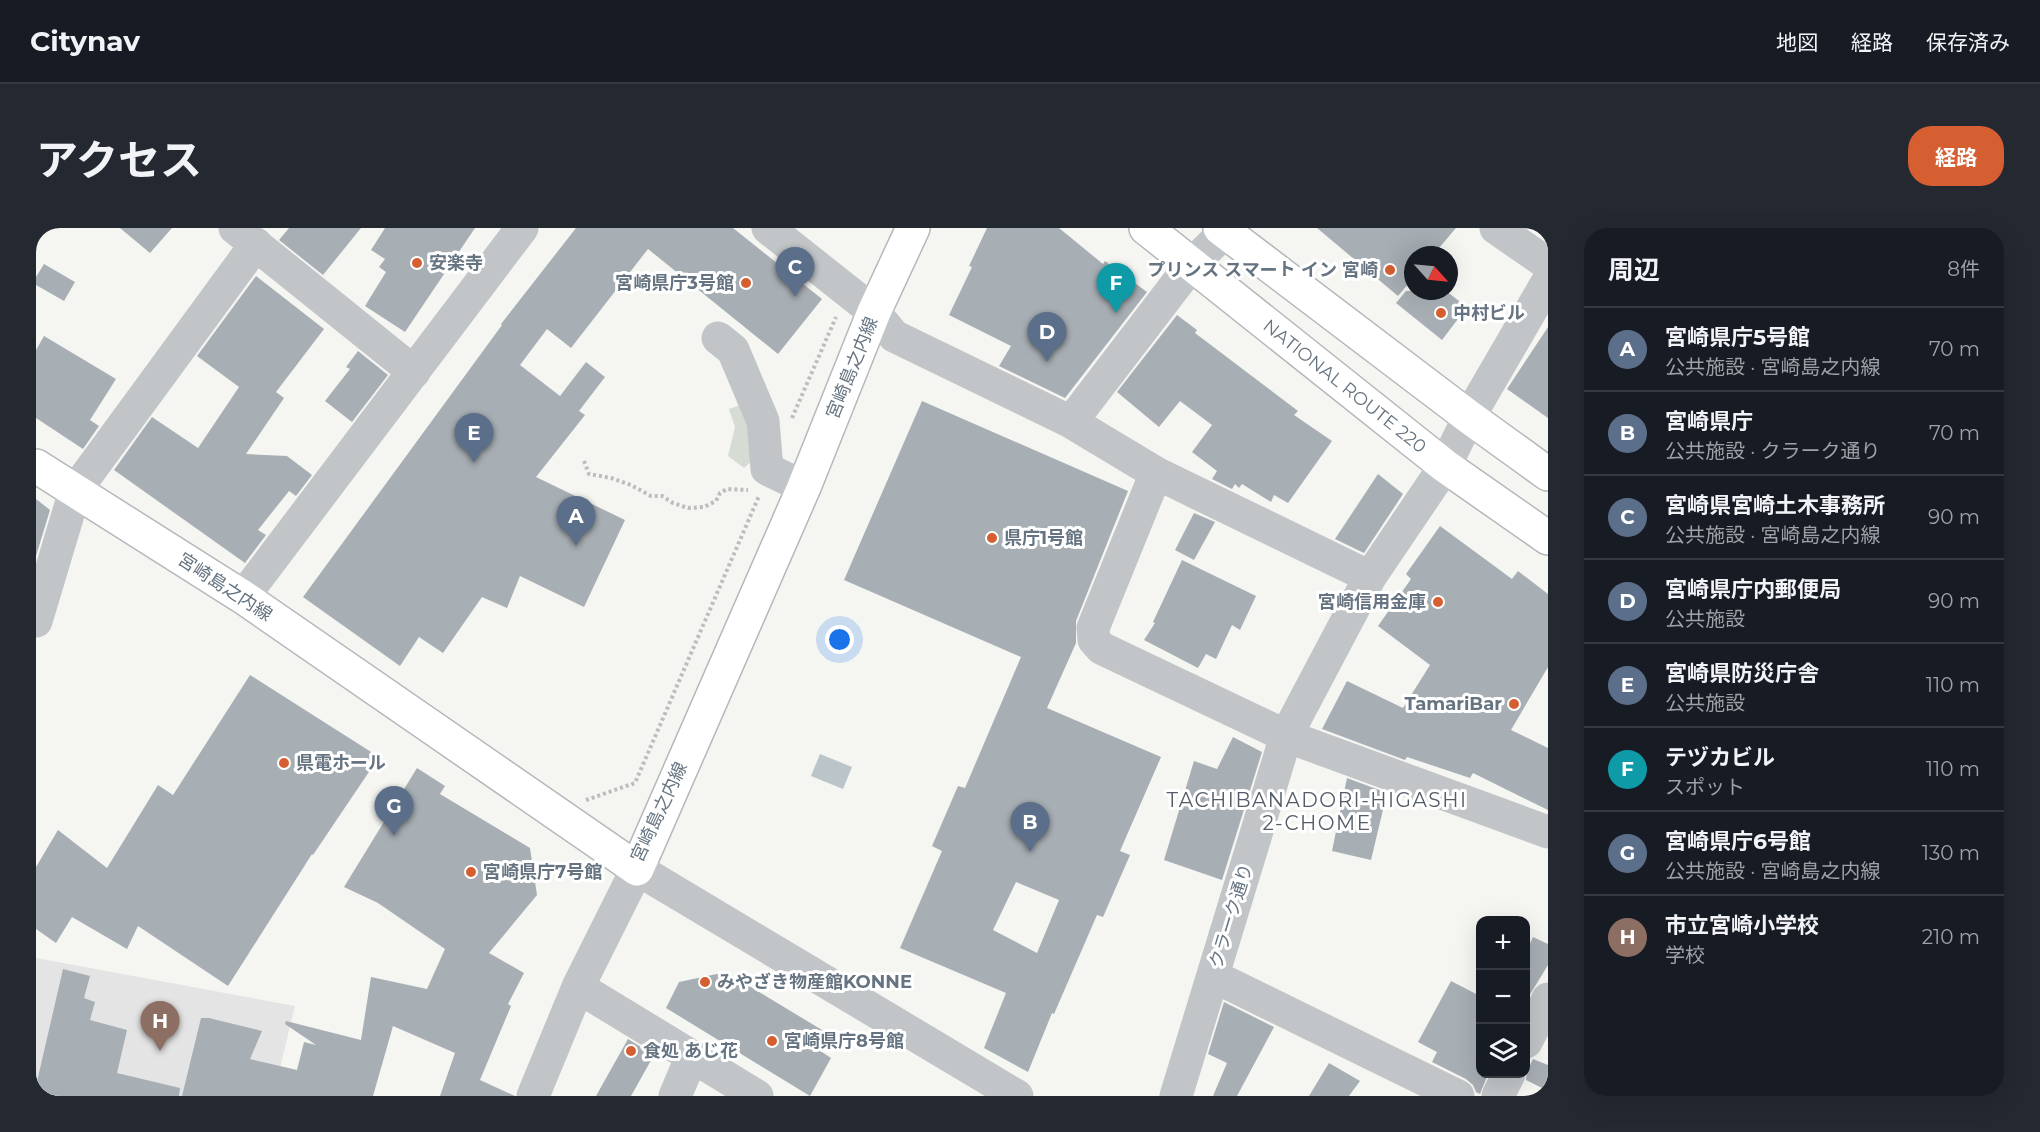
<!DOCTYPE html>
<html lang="ja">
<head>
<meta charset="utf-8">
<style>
  :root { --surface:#171b24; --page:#242831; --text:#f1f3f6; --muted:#9ea1a6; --line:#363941; --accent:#d65f31 }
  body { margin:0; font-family:Montserrat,"Noto Sans JP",sans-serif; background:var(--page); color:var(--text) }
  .controls { position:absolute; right:18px; bottom:18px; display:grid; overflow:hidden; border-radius:12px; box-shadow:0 6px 24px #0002 }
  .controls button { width:54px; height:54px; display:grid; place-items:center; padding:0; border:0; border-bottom:2px solid var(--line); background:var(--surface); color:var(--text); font:30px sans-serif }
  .compass { position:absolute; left:1368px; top:18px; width:54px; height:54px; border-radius:50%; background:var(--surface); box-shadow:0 6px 24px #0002; rotate:117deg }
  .you { position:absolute; left:804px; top:412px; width:21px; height:21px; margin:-15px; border:4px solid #fff; border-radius:50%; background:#1a73e8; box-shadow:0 0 0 9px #1a73e833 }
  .badge { display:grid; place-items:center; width:39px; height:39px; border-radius:50%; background:var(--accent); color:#fff; font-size:20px; font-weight:700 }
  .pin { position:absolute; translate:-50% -50px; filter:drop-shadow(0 2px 3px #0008) }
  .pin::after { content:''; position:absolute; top:32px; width:21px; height:18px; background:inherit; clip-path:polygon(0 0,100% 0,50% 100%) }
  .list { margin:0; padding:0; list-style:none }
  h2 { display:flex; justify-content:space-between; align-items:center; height:78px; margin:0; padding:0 24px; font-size:26px }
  h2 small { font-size:20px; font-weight:400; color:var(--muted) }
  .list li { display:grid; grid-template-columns:39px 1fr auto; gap:18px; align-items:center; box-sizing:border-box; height:84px; padding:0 24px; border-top:2px solid var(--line) }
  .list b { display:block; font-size:22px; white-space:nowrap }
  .list p { margin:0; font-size:20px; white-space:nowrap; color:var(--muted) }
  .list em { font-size:20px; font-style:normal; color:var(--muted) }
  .icon { flex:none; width:33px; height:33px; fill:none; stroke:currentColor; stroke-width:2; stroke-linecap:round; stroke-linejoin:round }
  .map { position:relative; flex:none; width:1512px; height:868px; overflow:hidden; border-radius:24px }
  header { display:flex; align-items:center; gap:36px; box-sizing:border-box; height:84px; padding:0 30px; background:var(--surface); border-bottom:2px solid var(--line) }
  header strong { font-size:28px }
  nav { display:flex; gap:33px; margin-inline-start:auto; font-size:21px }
  .intro { display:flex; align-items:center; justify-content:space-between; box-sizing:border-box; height:144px; padding:0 36px }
  h1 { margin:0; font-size:42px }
  .button { padding:15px 27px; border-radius:24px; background:var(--accent); color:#fff; font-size:21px; font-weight:700 }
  main { display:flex; gap:36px; padding:0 36px }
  aside { flex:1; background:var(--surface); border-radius:24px; box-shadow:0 6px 24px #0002 }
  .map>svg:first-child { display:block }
  .built { fill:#e3e4e3 }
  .green { fill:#d6dcd3 }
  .water { fill:#bbc4c9 }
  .building { fill:#a8afb4; fill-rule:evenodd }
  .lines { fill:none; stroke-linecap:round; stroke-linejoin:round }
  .major-casing { stroke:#b4b8bb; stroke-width:36 }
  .highway-casing { stroke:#b4b7ba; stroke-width:36 }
  .path { stroke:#bbbdbf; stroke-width:4; stroke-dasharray:3 3; stroke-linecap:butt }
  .minor { stroke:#c1c5c8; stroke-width:33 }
  .major { stroke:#fff; stroke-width:33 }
  .highway { stroke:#fff; stroke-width:33 }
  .poi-dot { fill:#d65f31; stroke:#fff; stroke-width:2 }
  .labels { text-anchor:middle; stroke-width:6; stroke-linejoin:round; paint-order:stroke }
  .poi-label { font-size:18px; font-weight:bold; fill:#667481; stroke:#fff; text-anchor:start }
  .street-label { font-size:18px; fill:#667481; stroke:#fff }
  .neighbourhood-label { font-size:20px; letter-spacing:1.5px; fill:#545d67; stroke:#fff }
</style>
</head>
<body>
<header>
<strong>Citynav</strong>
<nav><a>地図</a><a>経路</a><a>保存済み</a></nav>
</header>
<div class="intro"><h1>アクセス</h1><a class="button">経路</a></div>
<main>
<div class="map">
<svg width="1512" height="868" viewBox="0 0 1512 868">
  <rect width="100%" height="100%" fill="#f5f5f2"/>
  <!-- built -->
  <path class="built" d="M 0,730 L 259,778 L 237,868 L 0,868 Z"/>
  <!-- green -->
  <path class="green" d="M 707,176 L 718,231 L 708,240 L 692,228 L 699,199 L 693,181 Z"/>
  <!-- water -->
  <path class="water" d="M 784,526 L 816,539 L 807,561 L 775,548 Z"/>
  <!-- building -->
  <path class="building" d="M 84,0 L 136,0 L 114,25 Z
    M 253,0 L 325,0 L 287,47 L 243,12 Z
    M 349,0 L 439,0 L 369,104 L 329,78 L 350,44 L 343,39 L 349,31 L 335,22 Z
    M 540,0 L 697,0 L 786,71 L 742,126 L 612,21 L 535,120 L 511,101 L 484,137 L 524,168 L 550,134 L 569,149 L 543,183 L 549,187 L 500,249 L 589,292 L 548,379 L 484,348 L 471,380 L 446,369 L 407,425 L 383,409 L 364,438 L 267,369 L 466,97 L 465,96 Z
    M 951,0 L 1023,0 L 1067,36 L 1069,33 L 1111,64 L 1029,170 L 963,138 L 975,118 L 913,87 L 936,39 L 933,38 Z
    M 1281,0 L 1420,0 L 1397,27 L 1377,27 L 1377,50 L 1362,68 Z
    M 8,36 L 39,54 L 28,73 L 0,57 L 0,49 Z
    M 220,48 L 288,101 L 240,164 L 248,170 L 210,226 L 251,228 L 276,247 L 260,268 L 253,263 L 222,302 L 230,307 L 209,335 L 78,242 L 116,189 L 162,220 L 203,159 L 161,128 Z
    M 1370,63 L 1410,63 L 1431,79 L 1406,112 L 1360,75 Z
    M 1141,87 L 1161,102 L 1159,105 L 1262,183 L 1258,187 L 1296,213 L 1252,275 L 1238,267 L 1235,274 L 1206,256 L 1203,260 L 1199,256 L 1196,261 L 1176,251 L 1181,243 L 1156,224 L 1176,197 L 1144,173 L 1123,199 L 1081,164 Z
    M 1512,99 L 1512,190 L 1471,161 Z
    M 8,108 L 80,151 L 54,192 L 63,198 L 47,221 L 0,190 L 0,122 Z
    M 322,123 L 352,147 L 316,194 L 289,173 L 314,141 L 310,139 Z
    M 886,173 L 1092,263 L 1040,393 L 1040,415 L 1011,480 L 1125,529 L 1084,623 L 1094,627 L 1067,689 L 1061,687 L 1018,786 L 1016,785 L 992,844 L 948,820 L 970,765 L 864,720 L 906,623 L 896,618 L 922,558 L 929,560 L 985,429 L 808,352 ZM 980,654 L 1023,672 L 1001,725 L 957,702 Z
    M 1342,246 L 1367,266 L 1328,325 L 1299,311 Z
    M 0,271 L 14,282 L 0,328 Z
    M 1158,285 L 1179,294 L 1158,332 L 1139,322 Z
    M 1404,298 L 1476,351 L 1482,343 L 1512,366 L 1512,439 L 1475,502 L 1512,520 L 1512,582 L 1437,545 L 1434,550 L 1371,529 L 1369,532 L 1286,501 L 1311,453 L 1367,480 L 1394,437 L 1342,398 L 1375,351 L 1370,346 Z
    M 1146,332 L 1220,368 L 1204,402 L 1196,397 L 1180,431 L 1170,426 L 1162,440 L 1108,412 L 1119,395 L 1117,394 Z
    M 214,447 L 343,529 L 277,627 L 276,626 L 192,758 L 102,698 L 91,721 L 36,689 L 20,715 L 0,701 L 0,639 L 22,602 L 71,640 L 122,557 L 137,567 Z
    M 1197,509 L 1226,524 L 1186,652 L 1128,632 L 1158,533 L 1181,541 Z
    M 381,540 L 409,558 L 404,566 L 494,620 L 501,667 L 453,725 L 488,745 L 472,776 L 475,778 L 444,852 L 479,868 L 404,868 L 419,825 L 357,798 L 337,868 L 146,868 L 165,790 L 173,790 L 226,803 L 214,831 L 261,842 L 268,814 L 280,817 L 249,796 L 250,793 L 325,812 L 335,749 L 391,761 L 409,721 L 342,675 L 308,659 Z
    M 1311,550 L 1351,565 L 1335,632 L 1296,623 Z
    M 1497,709 L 1512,716 L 1512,737 L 1490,773 L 1490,724 Z
    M 27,741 L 54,748 L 48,770 L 59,774 L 54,792 L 91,802 L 81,845 L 144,860 L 143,868 L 0,868 L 0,858 Z
    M 690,744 L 791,805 L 783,822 L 795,830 L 774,868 L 630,780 L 643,754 Z
    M 1415,753 L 1444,768 L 1444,846 L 1452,846 L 1444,866 L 1440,864 L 1437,857 L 1430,851 L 1396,834 L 1401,824 L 1382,814 Z
    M 1188,774 L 1238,799 L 1201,868 L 1177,868 L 1191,835 L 1172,826 Z
    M 592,811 L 618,827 L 595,868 L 560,868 Z
    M 1497,831 L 1512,837 L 1512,863 L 1490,852 L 1491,843 Z
    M 1293,835 L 1324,853 L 1313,868 L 1273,868 Z"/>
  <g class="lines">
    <!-- major casing -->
    <g class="major-casing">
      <path id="major" d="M 0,238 L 207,369 L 601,641 L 768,259 L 838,84 L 877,0"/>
    </g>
    <!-- highway casing -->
    <g class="highway-casing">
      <g id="highway">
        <path id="s1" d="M 1110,0 L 1409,238 L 1512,310"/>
        <path d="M 1184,0 L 1433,189 L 1512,246"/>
      </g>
    </g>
    <!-- path -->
    <path class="path" d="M 756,190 L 800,89
      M 548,233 L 553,246 L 575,250 L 595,257 L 615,268 L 626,268 L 637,275 L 652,280 L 668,279 L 680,273 L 684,265 L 691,261 L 712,262
      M 550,572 L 599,555 L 723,268"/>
    <!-- minor -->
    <path class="minor" d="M 199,0 L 378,144
      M 732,0 L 838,84 L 858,108 L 1035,194 L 1120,245 L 1334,349
      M 1460,0 L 1512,36
      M 682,110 L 697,122 L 727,193 L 731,241 L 768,259
      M 1035,194 L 1156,36 L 1193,0
      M 1120,245 L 1057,400 L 1058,412 L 1065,420 L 1250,508 L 1512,604
      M 207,369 L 486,0
      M 0,393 L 39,263 L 220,16
      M 1177,748 L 1422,868
      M 542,759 L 721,868
      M 1490,814 L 1512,771
      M 497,868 L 542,759 L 601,641 L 981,868
      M 639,868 L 656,828
      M 1140,868 L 1250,508 L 1334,349 L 1409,238 L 1433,189 L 1512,53
      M 1462,868 L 1473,846"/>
    <!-- major -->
    <use href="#major" class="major"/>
    <!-- highway -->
    <use href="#highway" class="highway"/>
  </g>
  <!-- markers -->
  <g class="poi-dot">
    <circle cx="381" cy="35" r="6"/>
    <circle cx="1354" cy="42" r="6"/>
    <circle cx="710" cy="55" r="6"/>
    <circle cx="1405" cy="85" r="6"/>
    <circle cx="956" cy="310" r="6"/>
    <circle cx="1402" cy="374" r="6"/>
    <circle cx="1478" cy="476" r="6"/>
    <circle cx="248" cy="535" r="6"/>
    <circle cx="435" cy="644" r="6"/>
    <circle cx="669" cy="754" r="6"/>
    <circle cx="736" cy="813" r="6"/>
    <circle cx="595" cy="823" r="6"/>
  </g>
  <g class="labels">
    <!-- poi labels -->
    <g class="poi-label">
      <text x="393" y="41">安楽寺</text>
      <text x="1342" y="48" text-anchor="end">プリンス スマート イン 宮崎</text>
      <text x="698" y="61" text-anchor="end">宮崎県庁3号館</text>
      <text x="1417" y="91">中村ビル</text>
      <text x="968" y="316">県庁1号館</text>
      <text x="1390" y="380" text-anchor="end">宮崎信用金庫</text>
      <text x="1466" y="482" text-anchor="end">TamariBar</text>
      <text x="260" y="541">県電ホール</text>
      <text x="447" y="650">宮崎県庁7号館</text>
      <text x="681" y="760">みやざき物産館KONNE</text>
      <text x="748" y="819">宮崎県庁8号館</text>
      <text x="607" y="829">食処 あじ花</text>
    </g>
    <!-- street labels -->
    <g class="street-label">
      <text transform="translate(816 140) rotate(-68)" y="6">宮崎島之内線</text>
      <text dy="6" stroke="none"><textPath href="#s1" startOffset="254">NATIONAL ROUTE 220</textPath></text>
      <text transform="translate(189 359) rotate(33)" y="6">宮崎島之内線</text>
      <text transform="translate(623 584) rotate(-65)" y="6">宮崎島之内線</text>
      <text transform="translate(1195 688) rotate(-73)" y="6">クラーク通り</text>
    </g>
    <!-- neighbourhood labels -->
    <g class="neighbourhood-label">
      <text x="1281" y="579">TACHIBANADORI-HIGASHI<tspan x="1281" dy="23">2-CHOME</tspan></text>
    </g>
  </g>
</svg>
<div class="controls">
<button>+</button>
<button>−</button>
<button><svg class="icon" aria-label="layers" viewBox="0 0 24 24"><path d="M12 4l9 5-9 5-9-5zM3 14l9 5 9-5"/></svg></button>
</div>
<svg class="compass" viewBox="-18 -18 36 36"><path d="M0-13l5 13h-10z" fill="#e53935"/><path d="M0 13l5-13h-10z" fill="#9ea1a6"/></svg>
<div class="you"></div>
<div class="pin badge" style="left:540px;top:318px;background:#5c6f8a">A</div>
<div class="pin badge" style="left:994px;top:624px;background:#5c6f8a">B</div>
<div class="pin badge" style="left:759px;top:69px;background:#5c6f8a">C</div>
<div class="pin badge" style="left:1011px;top:134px;background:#5c6f8a">D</div>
<div class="pin badge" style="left:438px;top:235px;background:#5c6f8a">E</div>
<div class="pin badge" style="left:1080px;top:85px;background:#0f9aa8">F</div>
<div class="pin badge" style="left:358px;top:608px;background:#5c6f8a">G</div>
<div class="pin badge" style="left:124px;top:823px;background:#8d6e63">H</div>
</div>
<aside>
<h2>周辺<small>8件</small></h2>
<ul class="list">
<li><span class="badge" style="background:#5c6f8a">A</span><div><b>宮崎県庁5号館</b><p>公共施設 · 宮崎島之内線</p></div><em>70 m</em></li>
<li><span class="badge" style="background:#5c6f8a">B</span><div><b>宮崎県庁</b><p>公共施設 · クラーク通り</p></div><em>70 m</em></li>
<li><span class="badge" style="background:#5c6f8a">C</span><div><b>宮崎県宮崎土木事務所</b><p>公共施設 · 宮崎島之内線</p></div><em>90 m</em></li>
<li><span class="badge" style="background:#5c6f8a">D</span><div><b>宮崎県庁内郵便局</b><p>公共施設</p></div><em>90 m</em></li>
<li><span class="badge" style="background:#5c6f8a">E</span><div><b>宮崎県防災庁舎</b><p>公共施設</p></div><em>110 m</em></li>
<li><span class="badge" style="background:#0f9aa8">F</span><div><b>テヅカビル</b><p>スポット</p></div><em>110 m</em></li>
<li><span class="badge" style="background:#5c6f8a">G</span><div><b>宮崎県庁6号館</b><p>公共施設 · 宮崎島之内線</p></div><em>130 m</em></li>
<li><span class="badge" style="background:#8d6e63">H</span><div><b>市立宮崎小学校</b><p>学校</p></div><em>210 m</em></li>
</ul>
</aside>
</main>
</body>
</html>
